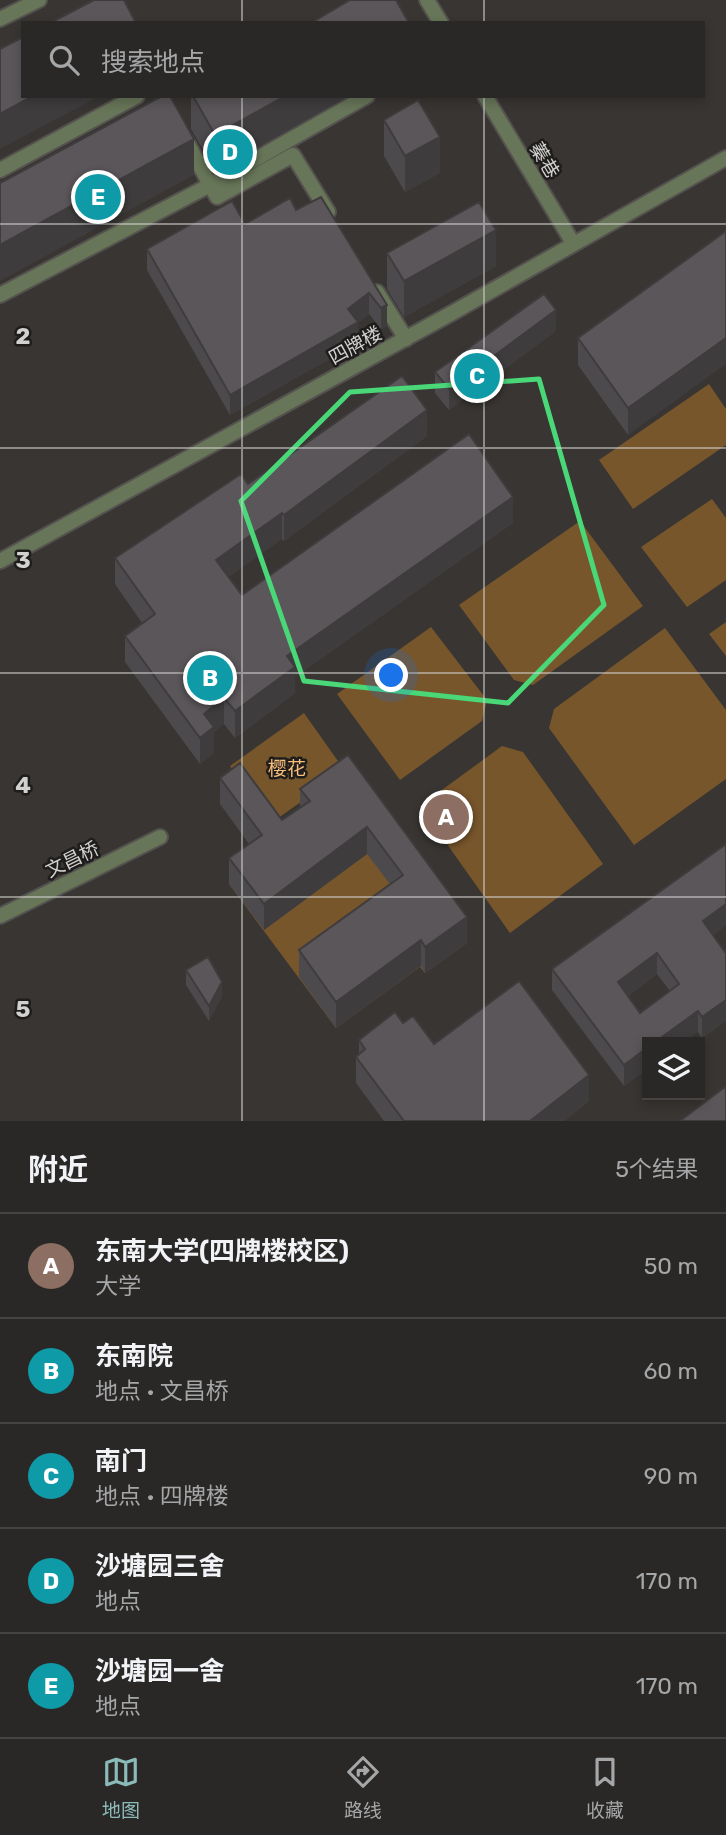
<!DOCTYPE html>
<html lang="zh">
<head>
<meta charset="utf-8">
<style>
  :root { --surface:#2a2826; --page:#363432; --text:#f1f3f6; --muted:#a5a6a7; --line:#464443; --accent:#8bbbb9 }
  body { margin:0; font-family:Rubik,"Noto Sans SC",sans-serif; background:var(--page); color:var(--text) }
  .controls { position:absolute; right:21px; bottom:21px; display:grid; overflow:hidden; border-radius:0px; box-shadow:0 4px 10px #0003 }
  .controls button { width:63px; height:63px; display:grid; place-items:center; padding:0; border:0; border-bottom:2px solid var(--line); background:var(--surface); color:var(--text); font:35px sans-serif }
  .you { position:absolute; left:392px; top:676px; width:24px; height:24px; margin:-18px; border:5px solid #fff; border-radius:50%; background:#1a73e8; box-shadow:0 0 0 10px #1a73e833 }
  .badge { display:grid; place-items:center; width:46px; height:46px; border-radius:50%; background:var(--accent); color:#fff; font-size:23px; font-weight:700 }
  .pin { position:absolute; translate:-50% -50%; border:4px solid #fff; box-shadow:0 2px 7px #0006 }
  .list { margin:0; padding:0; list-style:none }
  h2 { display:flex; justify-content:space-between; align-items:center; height:91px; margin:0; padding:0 28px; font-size:30px }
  h2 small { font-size:23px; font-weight:400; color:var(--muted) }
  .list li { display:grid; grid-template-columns:46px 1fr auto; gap:21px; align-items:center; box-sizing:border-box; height:105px; padding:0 28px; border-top:2px solid var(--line) }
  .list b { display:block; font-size:26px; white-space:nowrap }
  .list p { margin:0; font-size:23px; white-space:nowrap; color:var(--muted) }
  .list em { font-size:23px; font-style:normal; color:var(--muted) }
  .icon { flex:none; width:38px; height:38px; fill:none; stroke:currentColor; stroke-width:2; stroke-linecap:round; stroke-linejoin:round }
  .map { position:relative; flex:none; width:726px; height:1121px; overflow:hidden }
  .search { position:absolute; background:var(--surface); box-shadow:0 4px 10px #0003; left:21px; right:21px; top:21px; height:77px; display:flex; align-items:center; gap:18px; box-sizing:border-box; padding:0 24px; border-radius:0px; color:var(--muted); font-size:26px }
  .sheet { height:616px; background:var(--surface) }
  nav { display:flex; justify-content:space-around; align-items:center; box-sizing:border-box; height:98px; border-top:2px solid var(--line); background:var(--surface); font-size:19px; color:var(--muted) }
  nav a { display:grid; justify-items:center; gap:4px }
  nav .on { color:var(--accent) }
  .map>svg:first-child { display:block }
  .green { fill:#78562c }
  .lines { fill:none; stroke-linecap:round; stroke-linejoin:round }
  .minor-casing { stroke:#54514e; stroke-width:18 }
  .tertiary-casing { stroke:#54514e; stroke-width:18 }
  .minor { stroke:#677558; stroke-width:14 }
  .tertiary { stroke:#677558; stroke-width:14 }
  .wall { fill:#4d4a4d; fill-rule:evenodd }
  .shaded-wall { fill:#3f3c3e }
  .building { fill:#5a5659; stroke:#3f3c3e; stroke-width:2; fill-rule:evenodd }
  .marked { fill:none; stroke:#49d778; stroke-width:5; stroke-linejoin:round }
  .grid { fill:none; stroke:#d2d1cf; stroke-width:2; stroke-opacity:0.55 }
  .labels { text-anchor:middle; stroke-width:5; stroke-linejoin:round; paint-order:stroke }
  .street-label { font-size:19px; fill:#d2d1cf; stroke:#1e1d1c }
  .park-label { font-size:19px; fill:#f8bf7b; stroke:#1e1d1c }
  .grid-label { font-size:23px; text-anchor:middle; font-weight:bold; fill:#d2d1cf; stroke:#1e1d1c; stroke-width:5; stroke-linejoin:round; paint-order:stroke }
</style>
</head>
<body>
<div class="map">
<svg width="726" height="1121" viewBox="0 0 726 1121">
  <rect width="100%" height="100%" fill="#383532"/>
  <!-- green -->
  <path class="green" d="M 709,384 L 726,409 L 726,445 L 633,509 L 599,460 Z
    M 712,499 L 726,518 L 726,580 L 687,607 L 641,547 Z
    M 580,521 L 643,606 L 533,685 L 514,680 L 459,605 Z
    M 726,622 L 726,656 L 709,634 Z
    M 431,627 L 487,700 L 482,721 L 400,780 L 337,694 Z
    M 665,628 L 726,710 L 726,779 L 634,845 L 549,728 L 554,709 Z
    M 304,713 L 345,771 L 271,823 L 230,766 Z
    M 502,746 L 523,752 L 603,864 L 510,933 L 420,806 Z
    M 348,781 L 467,943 L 425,973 L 420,967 L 336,1028 L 229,884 L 310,827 Z"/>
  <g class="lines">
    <!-- minor casing -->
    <g class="minor-casing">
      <path id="minor" d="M 427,0 L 441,23
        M 0,19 L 39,0
        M 485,96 L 573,243
        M 185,139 L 217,197 L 293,155 L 328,212
        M 0,170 L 137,96
        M 377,292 L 406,339
        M 0,295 L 210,185 L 367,96
        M 0,916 L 160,837"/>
    </g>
    <!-- tertiary casing -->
    <g class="tertiary-casing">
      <path id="tertiary" d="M 0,561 L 452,313 L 726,158"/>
    </g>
    <!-- minor -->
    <use href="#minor" class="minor"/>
    <!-- tertiary -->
    <use href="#tertiary" class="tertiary"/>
  </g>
  <!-- wall -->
  <path class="wall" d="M 191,96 L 349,96 L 215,171 L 191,129 Z
    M 384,120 L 440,173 L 405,192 L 384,156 Z
    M 296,210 L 387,305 L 387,326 L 381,329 L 369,314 L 358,323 L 358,343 L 230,415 L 147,270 L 147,249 Z
    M 726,231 L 628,435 L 578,365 L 578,338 Z
    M 387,253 L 496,266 L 404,317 L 387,289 Z
    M 556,331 L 449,410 L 435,393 L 435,372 Z
    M 427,436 L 284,541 L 282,539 L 228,577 L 242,595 L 513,523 L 295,677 L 295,693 L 235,738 L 224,724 L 214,732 L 214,753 L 200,764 L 125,662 L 125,636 L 142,623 L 115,584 L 115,558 L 248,484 Z
    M 348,755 L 467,943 L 425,973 L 421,966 L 336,1028 L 299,977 L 299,950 L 390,884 L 367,854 L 264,930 L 229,884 L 229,858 L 249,844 L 220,804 L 220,778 L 282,820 L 300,807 L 300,789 Z
    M 726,844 L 726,925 L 713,935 L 725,952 L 726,950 L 726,1021 L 702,1038 L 698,1032 L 647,1042 L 647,1069 L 624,1086 L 552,990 L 552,969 ZM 657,974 L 670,991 L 640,1013 L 628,996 Z
    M 186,970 L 222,996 L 209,1021 L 186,985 Z
    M 403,1023 L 434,1044 L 589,1101 L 564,1121 L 384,1121 L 356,1083 L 356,1057 L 359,1054 L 359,1040 Z"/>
  <!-- shaded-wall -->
  <path class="shaded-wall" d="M 33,96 L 100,96 L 0,149 L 0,114 Z
    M 285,96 L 349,96 L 215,171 L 215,135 Z
    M 440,137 L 440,173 L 405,192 L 405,156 Z
    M 194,139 L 194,175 L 0,281 L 0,245 Z
    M 496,230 L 496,266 L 404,317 L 404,281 Z
    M 369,293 L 369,314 L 358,323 L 358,343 L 230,415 L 230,395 L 348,309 Z
    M 387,305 L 387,326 L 381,329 L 381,308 Z
    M 556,310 L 556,331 L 449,410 L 449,389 Z
    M 726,338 L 726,364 L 628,435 L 628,408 Z
    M 427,410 L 427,436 L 284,541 L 284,515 Z
    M 513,497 L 513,523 L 295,677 L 295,693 L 235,738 L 235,711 L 287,656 Z
    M 282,513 L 282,539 L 216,586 L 216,560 Z
    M 224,698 L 224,724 L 214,732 L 214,753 L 200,764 L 200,738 L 204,714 Z
    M 367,827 L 367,854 L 264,930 L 264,904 Z
    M 726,904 L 726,925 L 703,942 L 703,921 Z
    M 467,917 L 467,943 L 425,973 L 425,947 Z
    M 421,940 L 421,966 L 336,1028 L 336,1002 Z
    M 657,953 L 657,974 L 618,1003 L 618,982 Z
    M 222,982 L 222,996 L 209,1021 L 209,1006 Z
    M 726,1000 L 726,1021 L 702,1038 L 702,1017 Z
    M 698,1011 L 698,1032 L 684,1042 L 655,1042 Z
    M 647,1048 L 647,1069 L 624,1086 L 624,1065 Z
    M 589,1075 L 589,1101 L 564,1121 L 530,1121 Z"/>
  <!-- building -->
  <path class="building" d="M 94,0 L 124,0 L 136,23 L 50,23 Z
    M 350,0 L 396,0 L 409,23 L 311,23 Z
    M 23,37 L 23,96 L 33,96 L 0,114 L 0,49 Z
    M 162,96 L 170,96 L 194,139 L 0,245 L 0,183 Z
    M 193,96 L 285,96 L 215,135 Z
    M 418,100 L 440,137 L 405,156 L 384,120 Z
    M 321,197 L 387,305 L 381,308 L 369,293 L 348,309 L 358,322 L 230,395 L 147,249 L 232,201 L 245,224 L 290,198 L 296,210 Z
    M 479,202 L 496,230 L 404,281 L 387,253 Z
    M 726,231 L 726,338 L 628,408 L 578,338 Z
    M 544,294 L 556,310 L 449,389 L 435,372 Z
    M 402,376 L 427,410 L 284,515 L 282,513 L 216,560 L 242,595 L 469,434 L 513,497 L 287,656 L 295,667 L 235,711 L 224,698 L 204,714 L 214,727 L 200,738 L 125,636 L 155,614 L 115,558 L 241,474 L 248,484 Z
    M 348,755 L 467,917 L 425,947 L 421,940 L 336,1002 L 299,950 L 403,875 L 367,827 L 264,904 L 229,858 L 262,835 L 220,778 L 240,763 L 282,820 L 310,801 L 300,789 Z
    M 726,844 L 726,904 L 703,921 L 725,952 L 726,950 L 726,1000 L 702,1017 L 698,1011 L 655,1042 L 647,1042 L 647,1048 L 624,1065 L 552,969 ZM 657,953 L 679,984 L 640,1013 L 618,982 Z
    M 208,957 L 222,982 L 209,1006 L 186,970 Z
    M 519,981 L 589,1075 L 530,1121 L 404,1121 L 356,1057 L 365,1049 L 359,1040 L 395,1012 L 403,1023 L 413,1016 L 434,1044 Z
    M 726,1086 L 726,1121 L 680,1121 Z"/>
  <!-- marked area -->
  <path class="marked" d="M 539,379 L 604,605 L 508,703 L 304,681 L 241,501 L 350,392 Z"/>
  <!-- grid -->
  <path class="grid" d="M 242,0 L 242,23M 484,0 L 484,23M 242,96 L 242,1121M 484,96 L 484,1121M 0,224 L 726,224M 0,448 L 726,448M 0,673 L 726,673M 0,897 L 726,897"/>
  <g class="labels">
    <!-- street labels -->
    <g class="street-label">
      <text transform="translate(545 160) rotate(59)" y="7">蓁巷</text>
      <text transform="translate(355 345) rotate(-29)" y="7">四牌楼</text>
      <text transform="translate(72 859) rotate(-26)" y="7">文昌桥</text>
    </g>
    <!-- park labels -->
    <g class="park-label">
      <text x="287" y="775">樱花</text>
    </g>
  </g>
  <g class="grid-label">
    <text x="23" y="344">2</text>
    <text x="23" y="568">3</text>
    <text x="23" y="793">4</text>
    <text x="23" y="1017">5</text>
  </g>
</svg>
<div class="controls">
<button><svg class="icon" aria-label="layers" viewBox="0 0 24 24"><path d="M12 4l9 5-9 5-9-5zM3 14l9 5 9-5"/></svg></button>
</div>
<div class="you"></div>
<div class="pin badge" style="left:446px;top:817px;background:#8d6e63">A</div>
<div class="pin badge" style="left:210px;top:678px;background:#0f9aa8">B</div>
<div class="pin badge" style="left:477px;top:376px;background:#0f9aa8">C</div>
<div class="pin badge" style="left:230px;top:152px;background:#0f9aa8">D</div>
<div class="pin badge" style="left:98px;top:197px;background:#0f9aa8">E</div>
<div class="search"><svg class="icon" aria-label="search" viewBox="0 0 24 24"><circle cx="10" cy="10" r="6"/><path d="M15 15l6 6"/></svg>搜索地点</div>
</div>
<section class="sheet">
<h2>附近<small>5个结果</small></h2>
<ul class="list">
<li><span class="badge" style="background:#8d6e63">A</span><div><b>东南大学(四牌楼校区)</b><p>大学</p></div><em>50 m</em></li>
<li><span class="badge" style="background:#0f9aa8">B</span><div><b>东南院</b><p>地点 · 文昌桥</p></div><em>60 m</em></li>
<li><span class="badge" style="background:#0f9aa8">C</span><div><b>南门</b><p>地点 · 四牌楼</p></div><em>90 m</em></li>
<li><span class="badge" style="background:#0f9aa8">D</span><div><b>沙塘园三舍</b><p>地点</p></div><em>170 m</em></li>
<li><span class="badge" style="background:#0f9aa8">E</span><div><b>沙塘园一舍</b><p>地点</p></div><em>170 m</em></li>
</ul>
</section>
<nav>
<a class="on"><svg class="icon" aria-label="map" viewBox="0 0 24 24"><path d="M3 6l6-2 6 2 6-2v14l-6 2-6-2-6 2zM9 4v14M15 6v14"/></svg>地图</a>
<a><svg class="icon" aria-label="directions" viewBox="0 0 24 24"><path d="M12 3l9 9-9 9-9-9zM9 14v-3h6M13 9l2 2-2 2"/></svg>路线</a>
<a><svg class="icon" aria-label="saved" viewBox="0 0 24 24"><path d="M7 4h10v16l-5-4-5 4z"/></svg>收藏</a>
</nav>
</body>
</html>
